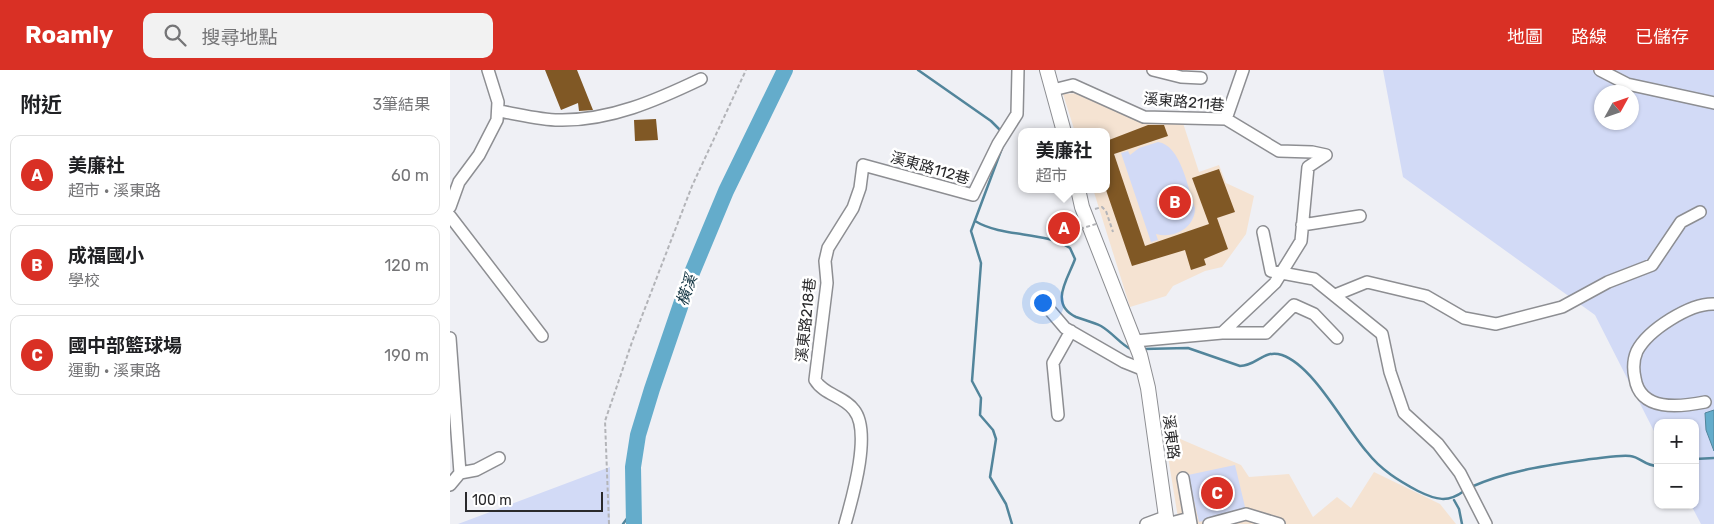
<!DOCTYPE html>
<html lang="zh-TW">
<head>
<meta charset="utf-8">
<style>
  :root { --surface:#fff; --page:#f2f2f2; --text:#202124; --muted:#757577; --line:#e0e0e0; --accent:#d93025 }
  body { margin:0; font-family:Rubik,"Noto Sans TC",sans-serif; background:var(--page); color:var(--text) }
  .controls { position:absolute; right:15px; bottom:15px; display:grid; overflow:hidden; border-radius:10px; box-shadow:0 1px 4px #0004 }
  .controls button { width:45px; height:45px; display:grid; place-items:center; padding:0; border:0; border-bottom:1px solid var(--line); background:var(--surface); color:var(--text); font:25px sans-serif }
  .compass { position:absolute; left:1144px; top:15px; width:45px; height:45px; border-radius:50%; background:var(--surface); box-shadow:0 1px 4px #0004; rotate:50deg }
  .scale { position:absolute; left:15px; bottom:12px; width:138px; box-sizing:border-box; padding-left:5px; border:2px solid #29292b; border-top:0; font-size:14px; line-height:18px; white-space:nowrap; color:#29292b; -webkit-text-stroke:4px #fff; paint-order:stroke }
  .you { position:absolute; left:592px; top:232px; width:18px; height:18px; margin:-12px; border:4px solid #fff; border-radius:50%; background:#1a73e8; box-shadow:0 0 0 8px #1a73e833 }
  .badge { display:grid; place-items:center; width:32px; height:32px; border-radius:50%; background:var(--accent); color:#fff; font-size:16px; font-weight:700 }
  .pin { position:absolute; translate:-50% -50%; border:2px solid #fff; box-shadow:0 1px 5px #0006 }
  .popup { position:absolute; left:568px; top:58px; width:92px; height:65px; box-sizing:border-box; display:grid; place-content:center; border-radius:10px; background:var(--surface); filter:drop-shadow(0 1px 4px #0005); font-size:16px; white-space:nowrap; color:var(--muted) }
  .popup b { font-size:19px; color:var(--text) }
  .popup::after { content:''; position:absolute; left:50%; top:100%; margin-left:-10px; border:10px solid transparent; border-top-color:var(--surface) }
  .list { margin:0; padding:0; list-style:none }
  h2 { display:flex; justify-content:space-between; align-items:center; height:65px; margin:0; padding:0 20px; font-size:21px }
  h2 small { font-size:16px; font-weight:400; color:var(--muted) }
  .list li { display:grid; grid-template-columns:32px 1fr auto; gap:15px; align-items:center; box-sizing:border-box; height:80px; margin:0 10px 10px; padding:0 10px; border:1px solid var(--line); border-radius:10px }
  .list b { display:block; font-size:19px; white-space:nowrap }
  .list p { margin:0; font-size:16px; white-space:nowrap; color:var(--muted) }
  .list em { font-size:16px; font-style:normal; color:var(--muted) }
  .icon { flex:none; width:28px; height:28px; fill:none; stroke:currentColor; stroke-width:2; stroke-linecap:round; stroke-linejoin:round }
  .map { position:relative; flex:none; width:1264px; height:454px; overflow:hidden }
  header { display:flex; align-items:center; gap:30px; box-sizing:border-box; height:70px; padding:0 25px; background:var(--accent); color:#fff }
  header strong { font-size:24px }
  nav { display:flex; gap:28px; margin-inline-start:auto; font-size:18px }
  .search { width:350px; height:45px; background:var(--page); display:flex; align-items:center; gap:12px; box-sizing:border-box; padding:0 18px; border-radius:10px; color:var(--muted); font-size:19px }
  main { display:flex }
  aside { flex:1; background:var(--surface) }
  .map>svg:first-child { display:block }
  .education { fill:#f5e3d2 }
  .green { fill:#d2daf6; fill-rule:evenodd }
  .water { fill:#64accb; stroke:#52859b }
  .lines { fill:none; stroke-linecap:round; stroke-linejoin:round }
  .stream { stroke:#52859b; stroke-width:2.5 }
  .river { stroke:#64accb; stroke-width:16 }
  .building { fill:#805825 }
  .minor-casing { stroke:#8d8e92; stroke-width:14 }
  .major-casing { stroke:#8d8e92; stroke-width:16 }
  .path { stroke:#b3b4b8; stroke-width:2; stroke-dasharray:4 2.5; stroke-linecap:butt }
  .minor { stroke:#fff; stroke-width:11 }
  .major { stroke:#fff; stroke-width:14 }
  .path-bridge { stroke:#b3b4b8; stroke-width:2; stroke-dasharray:4 2.5; stroke-linecap:butt }
  .labels { text-anchor:middle; stroke-width:5; stroke-linejoin:round; paint-order:stroke }
  .street-label { font-size:15px; fill:#29292b; stroke:#fff }
  .water-label { font-size:16px; font-style:italic; fill:#0d303e; stroke:#fff }
</style>
</head>
<body>
<header>
<strong>Roamly</strong>
<div class="search"><svg class="icon" aria-label="search" viewBox="0 0 24 24"><circle cx="10" cy="10" r="6"/><path d="M15 15l6 6"/></svg>搜尋地點</div>
<nav><a>地圖</a><a>路線</a><a>已儲存</a></nav>
</header>
<main>
<aside>
<h2>附近<small>3筆結果</small></h2>
<ul class="list">
<li><span class="badge">A</span><div><b>美廉社</b><p>超市 · 溪東路</p></div><em>60 m</em></li>
<li><span class="badge">B</span><div><b>成福國小</b><p>學校</p></div><em>120 m</em></li>
<li><span class="badge">C</span><div><b>國中部籃球場</b><p>運動 · 溪東路</p></div><em>190 m</em></li>
</ul>
</aside>
<div class="map">
<svg width="1264" height="454" viewBox="0 0 1264 454">
  <rect width="100%" height="100%" fill="#eff0f5"/>
  <!-- education -->
  <path class="education" d="M 629,23 L 733,53 L 749,102 L 769,95 L 776,113 L 804,126 L 796,164 L 772,197 L 755,201 L 723,216 L 716,226 L 680,237 L 643,119 L 656,119 L 656,62 L 625,62 L 613,24 Z
    M 714,362 L 791,395 L 799,407 L 839,404 L 863,447 L 887,427 L 901,438 L 924,402 L 990,434 L 1006,454 L 729,454 Z"/>
  <!-- green -->
  <path class="green" d="M 933,0 L 1264,0 L 1264,454 L 1251,454 L 1241,435 L 1245,435 L 1245,353 L 1208,353 L 1208,369 L 1145,245 L 953,107 ZM 1152,22 L 1182,22 L 1182,52 L 1152,52 Z
    M 708,72 C 731,75 738,119 745,138 C 745,158 724,169 706,164 L 708,170 L 701,172 L 671,83 L 678,81 L 680,85 L 689,78 Z
    M 785,395 L 796,441 L 749,452 L 738,405 Z
    M 160,397 L 160,454 L 8,454 Z"/>
  <!-- water -->
  <path class="water" d="M 1264,340 L 1264,381 L 1256,360 L 1255,343 Z"/>
  <g class="lines">
    <!-- stream -->
    <path class="stream" d="M 468,0 L 541,51 L 552,62
      M 552,78 L 521,161 L 531,193 L 522,311 L 531,328 L 530,345 L 543,360 L 546,369 L 540,407 L 556,434 L 562,454
      M 525,151 C 553,168 596,161 620,178 L 625,189 C 619,207 598,234 626,247 C 634,250 643,252 651,256 C 663,263 670,274 682,280
      M 693,279 L 738,278 L 790,296 C 807,296 813,279 832,285 C 864,296 895,357 917,382 C 931,400 949,411 968,421 C 986,430 998,433 1014,421
      M 1245,389 L 1264,388
      M 1021,417 C 1058,400 1101,395 1141,389 C 1154,388 1167,385 1180,386 C 1191,387 1194,396 1208,396
      M 1004,430 L 1009,439 L 1012,454
      M 173,454 L 184,439"/>
    <!-- river -->
    <path class="river" d="M 184,454 L 183,397 L 188,365 L 202,319 L 241,205 L 276,121 L 335,0"/>
  </g>
  <!-- building -->
  <path class="building" d="M 95,0 L 127,0 L 143,40 L 129,41 L 128,33 L 111,40 Z
    M 206,49 L 208,70 L 185,71 L 184,50 Z
    M 698,55 L 714,55 L 718,66 L 664,84 L 695,176 L 759,154 L 742,108 L 769,99 L 785,142 L 767,148 L 778,179 L 754,189 L 756,195 L 741,200 L 735,180 L 682,196 L 656,120 L 656,67 L 659,70 Z"/>
  <g class="lines">
    <!-- minor casing -->
    <g class="minor-casing">
      <path id="minor" d="M 703,0 L 731,7 L 751,8
        M 1150,0 L 1177,14 L 1264,33
        M 603,20 L 623,15 L 694,47 L 776,49 L 829,81 L 862,82 L 876,85 L 858,97 L 851,171 L 825,213 L 772,263 L 685,271
        M 49,41 C 68,44 89,50 109,50 C 160,51 207,30 251,9
        M 776,49 L 793,0
        M 0,137 L 9,112 L 29,85 L 47,50 L 48,32 L 38,0
        M 0,146 L 92,266
        M 852,155 L 910,146
        M 813,162 L 821,201 L 864,209 L 932,264 L 940,302 L 954,343 L 988,374 L 1010,403 L 1036,454
        M 885,225 L 917,212 L 976,226 L 1014,248 L 1046,254 L 1112,237 L 1158,212 L 1202,195 L 1231,152 L 1250,142
        M 598,238 L 615,258 L 674,292 L 694,300
        M 772,263 L 816,263 L 844,235 L 864,244 L 887,268
        M 0,268 L 10,403 L 0,415
        M 1255,332 C 1230,337 1190,342 1185,308 C 1183,299 1183,290 1187,281 C 1198,260 1240,233 1264,234
        M 608,345 L 603,293 L 621,261
        M 10,403 L 26,400 L 49,388
        M 733,408 L 741,454
        M 395,454 C 402,429 422,362 404,340 C 394,326 374,325 365,310 L 377,213 L 375,191 L 378,178 L 403,138 L 410,118 L 413,95 L 523,125 L 548,74 L 567,44 L 568,0
        M 696,454 L 715,447
        M 717,454 L 740,448
        M 759,454 L 796,444 L 829,454"/>
    </g>
    <!-- major casing -->
    <g class="major-casing">
      <path id="major" d="M 597,0 L 614,62
        M 628,119 L 632,137 L 690,285 L 698,318 L 717,454"/>
    </g>
    <!-- path -->
    <path class="path" d="M 645,139 L 652,137 L 656,141 L 663,162
      M 159,454 L 155,351 L 182,272 L 242,116 L 296,0"/>
    <!-- minor -->
    <use href="#minor" class="minor"/>
    <!-- major -->
    <use href="#major" class="major"/>
    <!-- path-bridge -->
    <path class="path-bridge" d="M 630,159 L 646,154"/>
  </g>
  <g class="labels">
    <!-- street labels -->
    <g class="street-label">
      <text transform="translate(734 32) rotate(5)" y="5">溪東路211巷</text>
      <text transform="translate(480 98) rotate(16)" y="5">溪東路112巷</text>
      <text transform="translate(356 250) rotate(-84)" y="5">溪東路218巷</text>
      <text transform="translate(721 367) rotate(83)" y="5">溪東路</text>
    </g>
    <!-- water labels -->
    <g class="water-label">
      <text transform="translate(236 220) rotate(-71)" y="6">橫溪</text>
    </g>
  </g>
</svg>
<div class="controls">
<button>+</button>
<button>−</button>
</div>
<svg class="compass" viewBox="-18 -18 36 36"><path d="M0-13l5 13h-10z" fill="#e53935"/><path d="M0 13l5-13h-10z" fill="#757577"/></svg>
<div class="scale">100 m</div>
<div class="you"></div>
<div class="pin badge" style="left:614px;top:158px">A</div>
<div class="popup"><b>美廉社</b>超市</div>
<div class="pin badge" style="left:725px;top:132px">B</div>
<div class="pin badge" style="left:767px;top:423px">C</div>
</div>
</main>
</body>
</html>
